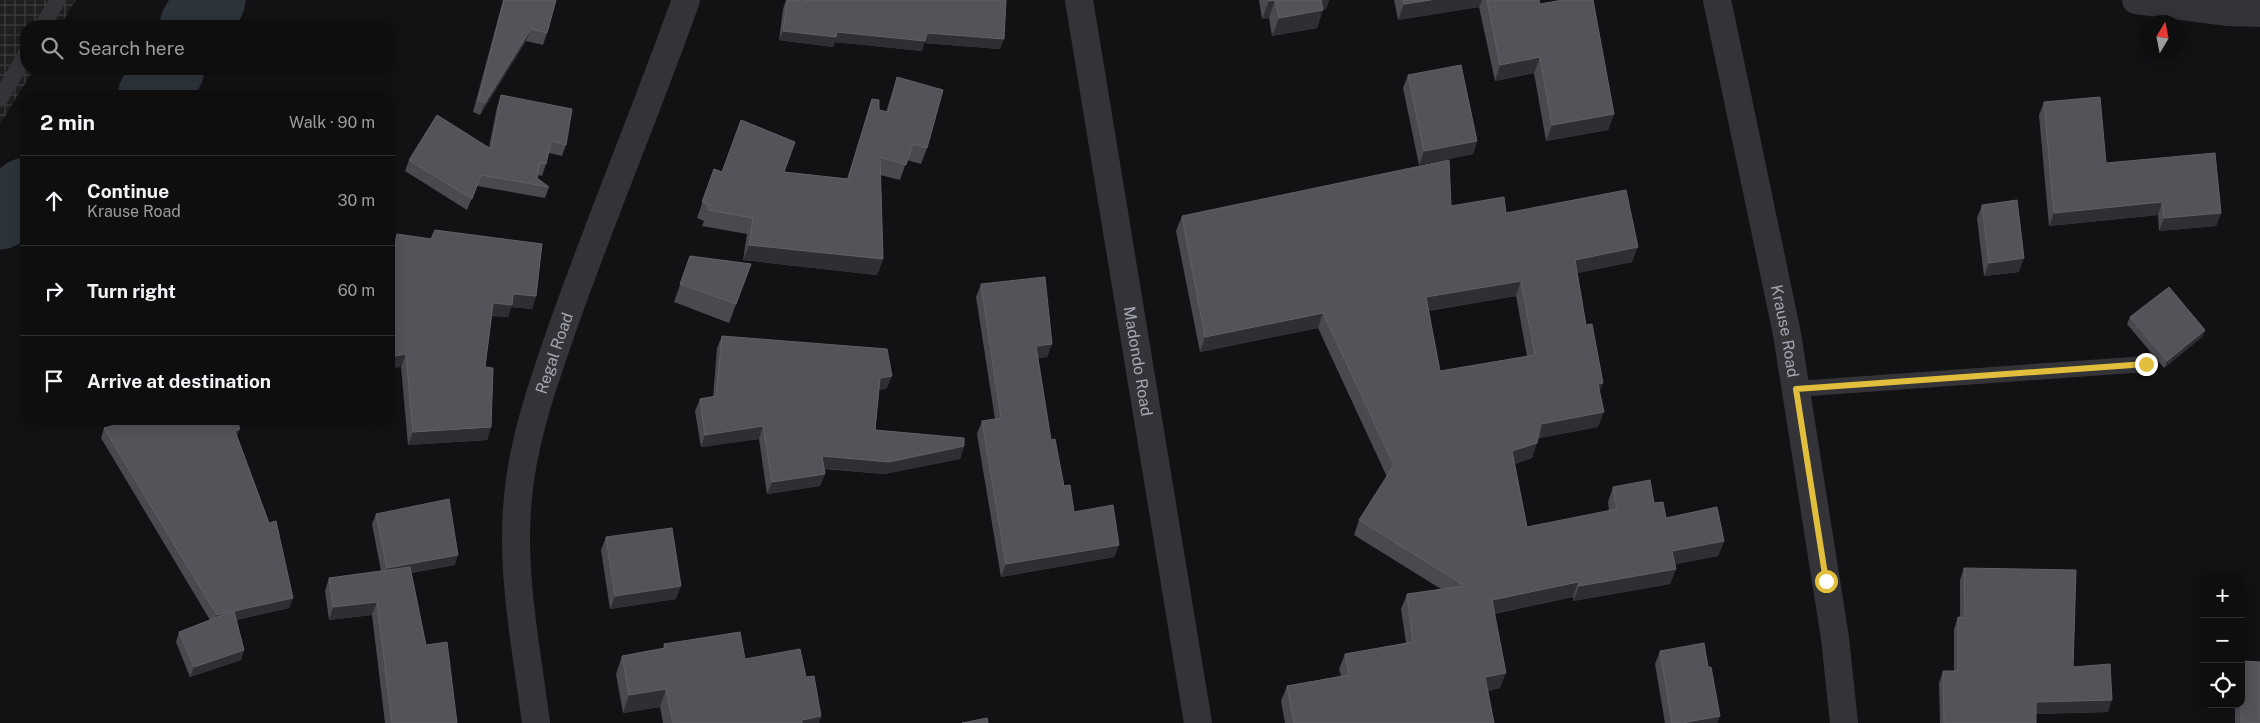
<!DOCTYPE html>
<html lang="en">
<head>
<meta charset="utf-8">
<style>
  :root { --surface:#0e0e0f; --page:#1c1c1d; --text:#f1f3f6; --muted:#9b9c9e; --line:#2e2e2f }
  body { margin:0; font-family:"Public Sans",sans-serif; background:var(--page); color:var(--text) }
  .controls { position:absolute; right:15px; bottom:15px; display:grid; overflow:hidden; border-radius:10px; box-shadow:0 2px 12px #0003 }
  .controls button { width:45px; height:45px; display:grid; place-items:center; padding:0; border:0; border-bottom:1px solid var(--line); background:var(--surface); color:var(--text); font:25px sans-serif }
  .compass { position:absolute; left:2140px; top:15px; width:45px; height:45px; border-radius:50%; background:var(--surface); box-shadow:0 2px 12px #0003; rotate:10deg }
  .stop { position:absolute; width:15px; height:15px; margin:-11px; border:4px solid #e1bf3d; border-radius:50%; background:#fff }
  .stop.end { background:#e1bf3d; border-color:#fff; box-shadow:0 1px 5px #0008 }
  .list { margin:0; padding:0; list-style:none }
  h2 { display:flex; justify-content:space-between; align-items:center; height:65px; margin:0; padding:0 20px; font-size:21px }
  h2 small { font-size:16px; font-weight:400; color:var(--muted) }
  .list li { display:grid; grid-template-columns:32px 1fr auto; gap:15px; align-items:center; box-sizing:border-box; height:90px; padding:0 20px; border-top:1px solid var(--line) }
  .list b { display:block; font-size:19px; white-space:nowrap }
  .list p { margin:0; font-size:16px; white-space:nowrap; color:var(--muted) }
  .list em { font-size:16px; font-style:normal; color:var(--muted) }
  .icon { flex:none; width:28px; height:28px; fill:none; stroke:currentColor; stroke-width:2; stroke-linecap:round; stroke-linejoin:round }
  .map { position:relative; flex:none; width:2260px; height:723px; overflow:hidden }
  .search { position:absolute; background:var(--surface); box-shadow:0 2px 12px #0003; left:20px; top:20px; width:375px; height:55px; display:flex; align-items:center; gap:12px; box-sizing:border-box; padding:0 18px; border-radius:20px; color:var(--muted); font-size:19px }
  .panel { position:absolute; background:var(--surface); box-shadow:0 2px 12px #0003; left:20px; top:90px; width:375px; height:335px; border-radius:20px }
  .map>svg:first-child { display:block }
  .industrial { fill:url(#industrial-grid) }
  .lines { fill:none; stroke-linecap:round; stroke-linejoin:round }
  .river { stroke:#2d333b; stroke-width:71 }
  .lane { stroke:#343438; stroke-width:16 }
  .street { stroke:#343438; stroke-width:28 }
  .wall { fill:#49494f; fill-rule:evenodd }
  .shaded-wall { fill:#2f2f33 }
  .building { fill:#535359; stroke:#606067; fill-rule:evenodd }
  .route { stroke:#e1bf3d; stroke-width:6 }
  .labels { text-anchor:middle; stroke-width:4.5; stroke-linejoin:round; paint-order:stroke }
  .street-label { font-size:16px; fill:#a5a7b3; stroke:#0d0d0f }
</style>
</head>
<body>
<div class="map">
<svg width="2260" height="723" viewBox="0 0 2260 723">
  <defs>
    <pattern id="industrial-grid" width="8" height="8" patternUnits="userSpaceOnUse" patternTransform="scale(1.25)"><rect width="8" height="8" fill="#1f1e20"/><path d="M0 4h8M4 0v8" fill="none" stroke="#3d3c3e"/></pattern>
  </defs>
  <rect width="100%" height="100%" fill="#121214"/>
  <!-- industrial -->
  <path class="industrial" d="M 0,0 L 76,0 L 60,26 L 26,26 L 26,69 L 34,69 L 0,124 Z"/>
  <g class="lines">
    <!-- river -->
    <path class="river" d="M 195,26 L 210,0
      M 153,96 L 169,69
      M 0,214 L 26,193"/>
    <!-- lane -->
    <path class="lane" d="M 42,26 L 58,0
      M 0,99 L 26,54
      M 1796,389 L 2146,364"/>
    <!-- street -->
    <g class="street">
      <path id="s1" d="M 1079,0 L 1198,723"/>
      <path id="s2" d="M 1717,0 L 1787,334 L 1835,638 L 1844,723"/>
      <path d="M 2136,0 L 2228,12 L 2260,13"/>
      <path id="s3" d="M 536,723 C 527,652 512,580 517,509 C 521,442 545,378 567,315 C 605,209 648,106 686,0"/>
    </g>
  </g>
  <!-- wall -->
  <path class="wall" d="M 503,0 L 556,0 L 547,33 L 543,45 L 526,41 L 480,115 L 473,112 Z
    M 786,0 L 803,1 L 803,0 L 1006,0 L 1000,49 L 924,43 L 922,51 L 835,42 L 833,47 L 779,40 L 783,9 Z
    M 1259,0 L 1329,0 L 1326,9 L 1323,9 L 1317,28 L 1272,36 L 1269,18 L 1262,19 Z
    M 1394,0 L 1539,0 L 1540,4 L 1614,114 L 1608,130 L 1546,141 L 1534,73 L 1495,81 L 1479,7 L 1398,20 Z
    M 1408,75 L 1477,141 L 1473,154 L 1419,165 L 1403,88 Z
    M 897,77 L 927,148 L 921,164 L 907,160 L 900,180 L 880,175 L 883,259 L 877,275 L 743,260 L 747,234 L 702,226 L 704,221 L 697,218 L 714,169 L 722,172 L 784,172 L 847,179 L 872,99 L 879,110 L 886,112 L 892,93 Z
    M 501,95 L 566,145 L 562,156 L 549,153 L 546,164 L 542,176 L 538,175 L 537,178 L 549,187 L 545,198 L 477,186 L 467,210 L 405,171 L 409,160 L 489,147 L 497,107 Z
    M 2044,102 L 2106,163 L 2221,213 L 2216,226 L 2159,231 L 2158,215 L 2049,226 L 2039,115 Z
    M 1982,205 L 2019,272 L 1984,276 L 1977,218 Z
    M 1451,206 L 1506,213 L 1632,262 L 1577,273 L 1586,325 L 1600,391 L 1598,427 L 1538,438 L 1532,458 L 1515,464 L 1527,527 L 1609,511 L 1608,502 L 1613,487 L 1654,503 L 1666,518 L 1724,541 L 1718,556 L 1675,564 L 1676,569 L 1670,584 L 1573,601 L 1573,597 L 1494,614 L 1500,688 L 1488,691 L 1494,723 L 1285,723 L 1281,701 L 1287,686 L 1341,676 L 1339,669 L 1345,654 L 1406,643 L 1401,609 L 1407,594 L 1441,589 L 1354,535 L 1359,520 L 1387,477 L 1318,328 L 1200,352 L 1176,231 L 1182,216 ZM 1516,296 L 1527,356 L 1440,371 L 1428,311 Z
    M 397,234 L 536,296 L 532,309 L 511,307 L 508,317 L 492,316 L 485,367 L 491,427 L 487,440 L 408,445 L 401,367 L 389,368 L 389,272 L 392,247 Z
    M 690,256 L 751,264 L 729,323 L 674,302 Z
    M 981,284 L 1052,344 L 1047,357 L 1038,358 L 1051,440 L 1064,486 L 1074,512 L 1119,545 L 1114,557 L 1001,577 L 977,434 L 982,421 L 995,419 L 976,297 Z
    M 2130,317 L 2205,330 L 2202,337 L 2164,368 L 2127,324 Z
    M 722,336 L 887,388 L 879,390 L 875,430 L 964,446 L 960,459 L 884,474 L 824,469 L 825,474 L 820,486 L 767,494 L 759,439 L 701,447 L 695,411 L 700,399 L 713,397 L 717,348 Z
    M 104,428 L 237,437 L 293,598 L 289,608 L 236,620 L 244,650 L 241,660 L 190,677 L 176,642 L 179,632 L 210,620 L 101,438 Z
    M 376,514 L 455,565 L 411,573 L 426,645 L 457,723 L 385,723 L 372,615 L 329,620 L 325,591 L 329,578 L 381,571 L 372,524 Z
    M 606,537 L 676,599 L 610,609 L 601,550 Z
    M 1964,568 L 2073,667 L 2108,712 L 2036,714 L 2036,723 L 1940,723 L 1939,683 L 1943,671 L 1954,671 L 1954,629 L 1958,617 L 1960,617 L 1960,580 Z
    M 664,644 L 745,659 L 806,677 L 821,716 L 819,723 L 663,723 L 660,707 L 623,713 L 616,674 L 622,656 L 663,649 Z
    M 1660,651 L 1708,667 L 1720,716 L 1717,723 L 1665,723 L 1655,664 Z
    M 2235,704 L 2241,704 L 2260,723 L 2235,723 Z"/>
  <!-- shaded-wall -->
  <path class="shaded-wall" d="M 1275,0 L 1269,18 L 1262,19 L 1269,1 Z
    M 1317,0 L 1329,0 L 1326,9 L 1313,11 Z
    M 1431,0 L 1482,0 L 1479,7 L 1398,20 L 1404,4 Z
    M 1323,10 L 1317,28 L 1272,36 L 1279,18 Z
    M 531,29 L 526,41 L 480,115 L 485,103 Z
    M 783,31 L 927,33 L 1004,39 L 1000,49 L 924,43 L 922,51 L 835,42 L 833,47 L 779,40 Z
    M 1540,57 L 1534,73 L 1495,81 L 1500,65 Z
    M 1614,114 L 1608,130 L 1546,141 L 1552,125 Z
    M 1477,141 L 1473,154 L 1419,165 L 1424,151 Z
    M 2162,202 L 2158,215 L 2049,226 L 2054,213 Z
    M 2221,213 L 2216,226 L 2159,231 L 2164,218 Z
    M 749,245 L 883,259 L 877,275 L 743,260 Z
    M 1638,247 L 1632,262 L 1569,275 L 1575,260 Z
    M 2024,258 L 2019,272 L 1984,276 L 1989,263 Z
    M 1521,281 L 1516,296 L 1420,312 L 1426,297 Z
    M 513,294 L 536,296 L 532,309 L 511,307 L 508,317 L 489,315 L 493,303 Z
    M 1323,313 L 1318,328 L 1200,352 L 1205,337 Z
    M 2205,330 L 2202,337 L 2164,368 L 2167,361 Z
    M 1052,344 L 1047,357 L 1031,359 L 1036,346 Z
    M 406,354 L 401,367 L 389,368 L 389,357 Z
    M 892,376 L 887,388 L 875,390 L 880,378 Z
    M 1603,383 L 1597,398 L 1598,384 Z
    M 1604,412 L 1598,427 L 1536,439 L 1541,424 Z
    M 763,426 L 759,439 L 701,447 L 705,435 Z
    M 491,427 L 487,440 L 408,445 L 413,432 Z
    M 240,429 L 236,439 L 235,431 Z
    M 1537,443 L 1532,458 L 1507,467 L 1512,451 Z
    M 964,446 L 960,459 L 884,474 L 818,468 L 822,456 Z
    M 825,474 L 820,486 L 767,494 L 772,482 Z
    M 1724,541 L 1718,556 L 1667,566 L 1672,551 Z
    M 1119,545 L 1114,557 L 1001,577 L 1006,564 Z
    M 458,555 L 455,565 L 383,578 L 387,568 Z
    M 1676,569 L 1670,584 L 1573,601 L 1579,586 Z
    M 1578,582 L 1573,597 L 1486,615 L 1492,600 Z
    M 681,586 L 676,599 L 610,609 L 615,596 Z
    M 293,598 L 289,608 L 230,621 L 234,611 Z
    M 377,602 L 372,615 L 329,620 L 333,607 Z
    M 233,611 L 213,625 L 217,615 Z
    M 244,650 L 241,660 L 190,677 L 194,667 Z
    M 1506,673 L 1500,688 L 1480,692 L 1485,677 Z
    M 666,689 L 660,707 L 623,713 L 629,695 Z
    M 2112,700 L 2108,712 L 2032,714 L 2036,702 Z
    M 821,716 L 819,723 L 801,723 L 802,720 Z
    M 1720,716 L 1717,723 L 1682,723 Z"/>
  <!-- building -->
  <path class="building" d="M 504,0 L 556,0 L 547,33 L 531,29 L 485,103 L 478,100 Z
    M 787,0 L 806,1 L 806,0 L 1006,0 L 1004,39 L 927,33 L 925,41 L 837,32 L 836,37 L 783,31 Z
    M 1269,0 L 1321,0 L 1323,10 L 1279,18 L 1275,0 L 1269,1 Z
    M 1403,0 L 1431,0 L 1404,4 Z
    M 1487,0 L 1539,0 L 1540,4 L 1563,0 L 1593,0 L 1614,114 L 1552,125 L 1540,57 L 1500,65 Z
    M 1461,65 L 1477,141 L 1424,151 L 1408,75 Z
    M 897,77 L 943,90 L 927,148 L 913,144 L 906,165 L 880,157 L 883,259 L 749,245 L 753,218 L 708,210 L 709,205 L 702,202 L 714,169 L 722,172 L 741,120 L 795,142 L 784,172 L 848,179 L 872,99 L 879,100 L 879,110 L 888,112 Z
    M 501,95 L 572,109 L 566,145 L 551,141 L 546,164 L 540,163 L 537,178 L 549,187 L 481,175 L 472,199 L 409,160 L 437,115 L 491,149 Z
    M 2100,97 L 2106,163 L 2215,153 L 2221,213 L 2164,218 L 2162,202 L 2054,213 L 2044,102 Z
    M 1449,160 L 1451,206 L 1504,197 L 1506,213 L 1626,190 L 1638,247 L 1575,260 L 1586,325 L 1592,324 L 1603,383 L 1598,384 L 1604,412 L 1541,424 L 1537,443 L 1512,451 L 1527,527 L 1617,509 L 1613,487 L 1650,480 L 1654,503 L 1663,502 L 1666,518 L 1717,507 L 1724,541 L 1672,551 L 1676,569 L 1579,586 L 1578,582 L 1492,600 L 1506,673 L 1485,677 L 1494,723 L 1294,723 L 1287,686 L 1349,675 L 1345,654 L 1413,642 L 1407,594 L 1465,586 L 1359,520 L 1394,465 L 1323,313 L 1205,337 L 1182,216 ZM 1521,281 L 1535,355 L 1440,371 L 1426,297 Z
    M 2017,200 L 2024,258 L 1989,263 L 1982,205 Z
    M 435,230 L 542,244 L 536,296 L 513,294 L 512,305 L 493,303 L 485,367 L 493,368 L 491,427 L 413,432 L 406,354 L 389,357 L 389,292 L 397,234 L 431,239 Z
    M 690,256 L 751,264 L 736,304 L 680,284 Z
    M 1045,277 L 1052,344 L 1036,346 L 1051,440 L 1055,439 L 1064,486 L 1070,485 L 1074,512 L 1113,505 L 1119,545 L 1006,564 L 982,421 L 1001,418 L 981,284 Z
    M 2169,287 L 2205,330 L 2167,361 L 2130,317 Z
    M 722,336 L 887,349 L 892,376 L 880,378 L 875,430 L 964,438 L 964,446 L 889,462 L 822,456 L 825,474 L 772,482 L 763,426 L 705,435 L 700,399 L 716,396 Z
    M 136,419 L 236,419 L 240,429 L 235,431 L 269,523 L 276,521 L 293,598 L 234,611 L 244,650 L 194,667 L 179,632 L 233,611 L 217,615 L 104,428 Z
    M 449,499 L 458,555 L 387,568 L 376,514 Z
    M 672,528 L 681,586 L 615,596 L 606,537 Z
    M 410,567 L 426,645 L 447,642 L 457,723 L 392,723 L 377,602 L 333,607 L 329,578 Z
    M 1964,568 L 2076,570 L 2073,667 L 2110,664 L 2112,700 L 2036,702 L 2036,723 L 1944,723 L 1943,671 L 1958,671 L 1958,617 L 1965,618 Z
    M 740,632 L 745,659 L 800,649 L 806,677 L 814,676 L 821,716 L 802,720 L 802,723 L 673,723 L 666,689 L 629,695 L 622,656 L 665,648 L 664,644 Z
    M 1704,643 L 1708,667 L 1711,667 L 1720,716 L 1682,723 L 1672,723 L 1660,651 Z
    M 2241,661 L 2260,662 L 2260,723 L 2241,723 Z
    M 987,718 L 988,723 L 962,723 Z"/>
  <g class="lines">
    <!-- route -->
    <path class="route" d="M 1826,581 L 1796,389 L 2146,364"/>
  </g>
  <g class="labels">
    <!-- street labels -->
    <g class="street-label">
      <text dy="6" stroke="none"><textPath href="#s2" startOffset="338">Krause Road</textPath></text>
      <text dy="6" stroke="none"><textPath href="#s3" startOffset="376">Regal Road</textPath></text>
      <text dy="6" stroke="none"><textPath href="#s1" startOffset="366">Madondo Road</textPath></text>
    </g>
  </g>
</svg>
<div class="controls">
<button>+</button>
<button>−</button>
<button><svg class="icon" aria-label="locate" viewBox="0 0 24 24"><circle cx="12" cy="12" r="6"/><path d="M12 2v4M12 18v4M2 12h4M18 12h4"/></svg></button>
</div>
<svg class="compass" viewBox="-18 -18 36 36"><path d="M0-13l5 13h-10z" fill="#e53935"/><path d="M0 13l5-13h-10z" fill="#9b9c9e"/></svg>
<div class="stop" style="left:1826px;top:581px"></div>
<div class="stop end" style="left:2146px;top:364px"></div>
<div class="search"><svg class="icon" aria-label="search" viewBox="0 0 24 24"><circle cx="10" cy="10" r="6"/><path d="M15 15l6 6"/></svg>Search here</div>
<section class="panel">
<h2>2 min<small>Walk · 90 m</small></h2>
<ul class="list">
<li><svg class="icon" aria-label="ahead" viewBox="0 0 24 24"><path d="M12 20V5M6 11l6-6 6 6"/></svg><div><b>Continue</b><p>Krause Road</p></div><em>30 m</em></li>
<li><svg class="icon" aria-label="right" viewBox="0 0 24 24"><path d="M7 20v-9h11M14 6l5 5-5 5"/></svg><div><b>Turn right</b></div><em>60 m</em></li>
<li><svg class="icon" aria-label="arrive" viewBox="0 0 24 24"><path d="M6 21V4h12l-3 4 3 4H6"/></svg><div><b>Arrive at destination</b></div></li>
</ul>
</section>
</div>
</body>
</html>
